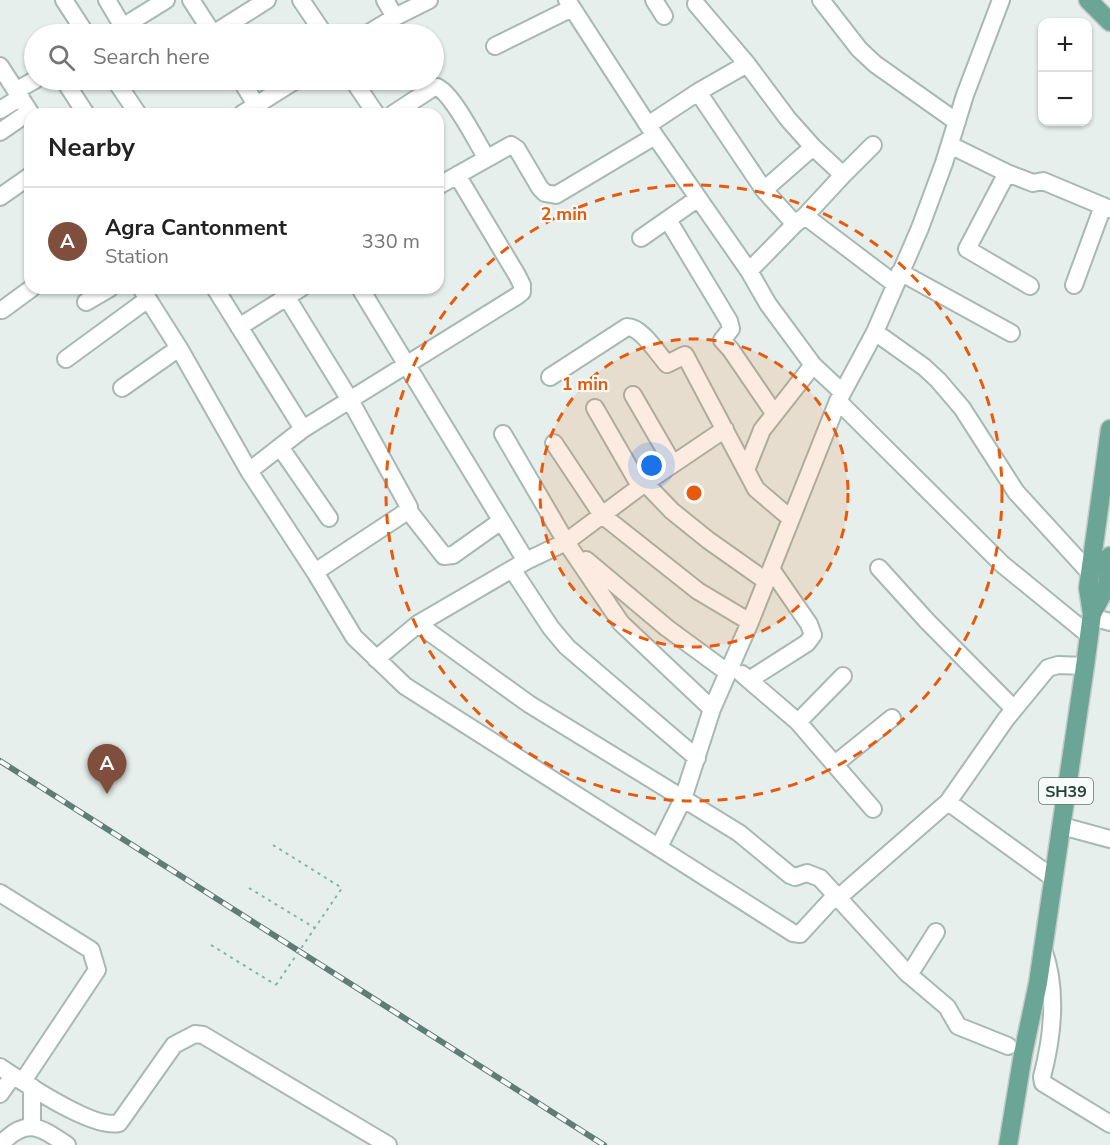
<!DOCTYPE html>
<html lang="en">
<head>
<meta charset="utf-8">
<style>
  :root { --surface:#fff; --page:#f2f2f2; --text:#222; --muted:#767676; --line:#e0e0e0; --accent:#804e3d }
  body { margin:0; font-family:"Nunito Sans",sans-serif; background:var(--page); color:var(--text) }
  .controls { position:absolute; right:18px; top:18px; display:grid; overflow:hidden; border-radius:12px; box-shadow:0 2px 4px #0004 }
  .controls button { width:54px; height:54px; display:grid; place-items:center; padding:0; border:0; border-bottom:2px solid var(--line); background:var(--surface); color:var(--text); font:30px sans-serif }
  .you { position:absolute; left:652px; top:466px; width:21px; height:21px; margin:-15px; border:4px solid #fff; border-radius:50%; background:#1a73e8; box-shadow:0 0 0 9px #1a73e833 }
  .badge { display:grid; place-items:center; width:39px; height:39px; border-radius:50%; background:var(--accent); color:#fff; font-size:20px; font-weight:700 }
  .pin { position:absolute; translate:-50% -50px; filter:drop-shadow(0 2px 3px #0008) }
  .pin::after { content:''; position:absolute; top:32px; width:21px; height:18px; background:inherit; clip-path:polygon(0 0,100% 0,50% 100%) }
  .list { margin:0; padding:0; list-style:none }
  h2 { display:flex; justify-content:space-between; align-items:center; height:78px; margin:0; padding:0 24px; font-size:26px }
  h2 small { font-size:20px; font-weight:400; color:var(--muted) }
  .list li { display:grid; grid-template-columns:39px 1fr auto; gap:18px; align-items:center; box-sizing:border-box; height:108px; padding:0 24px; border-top:2px solid var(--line) }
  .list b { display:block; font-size:22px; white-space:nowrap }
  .list p { margin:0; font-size:20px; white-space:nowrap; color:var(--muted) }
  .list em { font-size:20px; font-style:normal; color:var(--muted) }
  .icon { flex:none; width:33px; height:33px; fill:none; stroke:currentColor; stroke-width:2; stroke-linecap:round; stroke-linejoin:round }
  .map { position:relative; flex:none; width:1110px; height:1145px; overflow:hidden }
  .search { position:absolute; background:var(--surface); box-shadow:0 2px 4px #0004; left:24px; top:24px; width:420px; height:66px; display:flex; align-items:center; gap:15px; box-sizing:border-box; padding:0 21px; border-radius:33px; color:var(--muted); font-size:22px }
  .panel { position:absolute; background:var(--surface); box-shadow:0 2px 4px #0004; left:24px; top:108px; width:420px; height:186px; border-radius:18px }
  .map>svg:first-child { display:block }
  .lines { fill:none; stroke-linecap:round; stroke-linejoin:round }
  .minor-casing { stroke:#a8b8b2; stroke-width:20 }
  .major-casing { stroke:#c2cac8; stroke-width:21 }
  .path { stroke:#86b3a5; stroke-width:2; stroke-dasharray:3 4.5; stroke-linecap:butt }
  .minor { stroke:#fff; stroke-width:16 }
  .major { stroke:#6aa596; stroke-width:18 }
  .rail-casing { stroke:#5f7d75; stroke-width:6 }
  .rail { stroke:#f7fbf9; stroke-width:4; stroke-dasharray:11; stroke-linecap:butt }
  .path-bridge { stroke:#86b3a5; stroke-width:2; stroke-dasharray:3 4.5; stroke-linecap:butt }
  .ring { fill:none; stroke:#e8590c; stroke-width:3; stroke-dasharray:10 8 }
  .labels { text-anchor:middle; stroke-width:4.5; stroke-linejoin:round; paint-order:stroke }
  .shield { fill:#f7fbf9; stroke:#637a73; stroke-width:1.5 }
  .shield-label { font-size:16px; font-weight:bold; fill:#24423a }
  .centre { fill:#e8590c; stroke:#f7fbf9; stroke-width:3 }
  .ring-label { font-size:18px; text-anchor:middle; font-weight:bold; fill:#e8590c; stroke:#f7fbf9; stroke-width:4.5; stroke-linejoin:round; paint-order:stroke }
</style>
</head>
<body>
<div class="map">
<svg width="1110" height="1145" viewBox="0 0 1110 1145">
  <rect width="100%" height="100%" fill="#e6efeb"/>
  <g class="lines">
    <!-- minor casing -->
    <g class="minor-casing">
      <path id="minor" d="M 64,0 L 86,34
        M 107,0 L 123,27
        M 191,0 L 213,34
        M 301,0 L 324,34
        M 385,0 L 395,17
        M 567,0 L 655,136 L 749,271 L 768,304 L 813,365 L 842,392
        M 654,0 L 664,16
        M 821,0 L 859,49 L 875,64 L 957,122
        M 696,4 L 747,64 L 788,119 L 813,147 L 843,175 L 873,145
        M 111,34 L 166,0
        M 213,34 L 267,0
        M 367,34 L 395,17 L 429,0
        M 495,46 L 572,8
        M 0,66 L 31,114
        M 64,80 L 86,114
        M 115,80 L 138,114
        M 241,80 L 261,113
        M 353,80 L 376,114
        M 17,90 L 35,80
        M 698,92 L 764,190
        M 0,110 L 21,97
        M 242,114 L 296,80
        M 393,114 L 431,89 L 437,87 C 453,94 476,141 486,157
        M 648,125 L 698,92 L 747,64
        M 0,132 L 29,112
        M 950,145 L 1007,173 L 967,249 L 1030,286
        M 813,147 L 764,190 L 795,224 L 805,216 L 843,175
        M 1007,173 L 1033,183 L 1043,181 L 1110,209
        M 438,186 L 511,145 L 517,149 L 540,188 L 545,193 L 556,195 L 655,136
        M 0,197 L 30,176
        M 805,216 L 895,284
        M 668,220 L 729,321 L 731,329 L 722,340 L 731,350 L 774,413
        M 641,238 L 697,199
        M 749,271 L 795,224
        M 900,272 L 1011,333
        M 1074,285 L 1103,206
        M 141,288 L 179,348 L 249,471 L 315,572 L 354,637 L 405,686 L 793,933 L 800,934 L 835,896
        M 215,288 L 303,429
        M 281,288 L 350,400 L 409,507 L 408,510 L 400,516 L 315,572
        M 360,288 L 526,561
        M 86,302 L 110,288
        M 2,310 L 32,288
        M 239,327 L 301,288
        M 875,332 L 924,367 L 938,380 L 962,408 L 1016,492 L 1091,574
        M 66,359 L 148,299
        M 550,377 L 627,327 C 642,327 657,353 667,364 L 685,355 L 756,489 L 790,518
        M 122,388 L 179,348
        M 633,395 L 673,464
        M 838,401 L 1002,564 L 1089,635
        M 595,408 L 640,486
        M 503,434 L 566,542 L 621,623 L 712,709
        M 554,443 L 602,515 L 698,591 L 750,622
        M 280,447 L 329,518
        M 746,470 L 762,430 L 813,365
        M 249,471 L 303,429 L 517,296 L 522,292 L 522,285 L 517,275 L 457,175
        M 645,483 L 672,511 L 708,540 L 766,581
        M 408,510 L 444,556 L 453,555 L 501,521
        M 586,560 L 667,628 L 727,672
        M 879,568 L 927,621 L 1014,709
        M 512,569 L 551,628 L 567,647 L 697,758
        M 1092,617 L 1110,622
        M 418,624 L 529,704 L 739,833 L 790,875 L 795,877 L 807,873 L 820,878 L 907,973 L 947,1007 L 958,1026 L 1008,1046
        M 376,659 L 418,624 L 526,561 L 566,542 L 645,483 L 725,429
        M 742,674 L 798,722 L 843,676
        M 749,680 L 807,643 L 813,635 L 809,624 L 771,569
        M 798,722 L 873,809
        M 835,764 L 892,718
        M 948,802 L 1006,719 L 1048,668 L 1058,665 L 1085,666
        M 1062,826 L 1110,839
        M 659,847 L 683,799 L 712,709 L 750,622 L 838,401 L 875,332 L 920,228 L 944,163 L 965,95 L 1001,0
        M 0,893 L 91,950 L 97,970 L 23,1081
        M 838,898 L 948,802 L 1053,878
        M 1043,949 C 1058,990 1053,1035 1042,1077 L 1043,1083 L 1110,1124
        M 909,975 L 936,932
        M 0,1067 C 21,1081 94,1130 119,1123 L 174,1045 L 195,1034 L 203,1035 L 388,1145
        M 0,1094 L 12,1077
        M 32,1126 L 32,1087
        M 0,1145 C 26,1117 39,1126 67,1145"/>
    </g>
    <!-- major casing -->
    <g class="major-casing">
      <path id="major" d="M 1088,0 L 1110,22
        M 1092,614 L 1107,585 L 1110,556
        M 1008,1145 L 1023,1054 L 1038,983 L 1085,666 L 1092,614 L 1088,588 L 1110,429"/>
    </g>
    <!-- path -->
    <path class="path" d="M 273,845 L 342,888
      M 249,888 L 315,928
      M 211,945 L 276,985"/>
    <!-- minor -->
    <use href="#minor" class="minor"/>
    <!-- major -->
    <use href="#major" class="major"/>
    <!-- rail casing -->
    <g class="rail-casing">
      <path id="rail" d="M 0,761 L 604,1145"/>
    </g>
    <!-- rail -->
    <use href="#rail" class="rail"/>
    <!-- path-bridge -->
    <path class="path-bridge" d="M 276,985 L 342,888"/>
  </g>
  <!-- distance rings -->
  <circle cx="694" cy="493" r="154" fill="#e8590c" fill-opacity=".12"/>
  <g class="ring">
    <circle cx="694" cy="493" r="154"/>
    <circle cx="694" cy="493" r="308"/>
  </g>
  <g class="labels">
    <!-- shield labels -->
    <rect class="shield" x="1039" y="778" width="54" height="26" rx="4.5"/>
    <g class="shield-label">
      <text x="1066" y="797">SH39</text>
    </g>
  </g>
  <circle cx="694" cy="493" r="9" class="centre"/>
  <g class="ring-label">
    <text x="564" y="220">2 min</text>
    <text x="585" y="390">1 min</text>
  </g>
</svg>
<div class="controls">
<button>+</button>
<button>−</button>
</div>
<div class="you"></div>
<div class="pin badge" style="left:107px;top:794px">A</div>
<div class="search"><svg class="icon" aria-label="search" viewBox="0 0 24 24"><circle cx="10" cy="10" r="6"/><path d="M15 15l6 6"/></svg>Search here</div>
<section class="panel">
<h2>Nearby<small></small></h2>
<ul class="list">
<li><span class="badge">A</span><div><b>Agra Cantonment</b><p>Station</p></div><em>330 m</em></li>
</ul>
</section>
</div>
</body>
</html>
